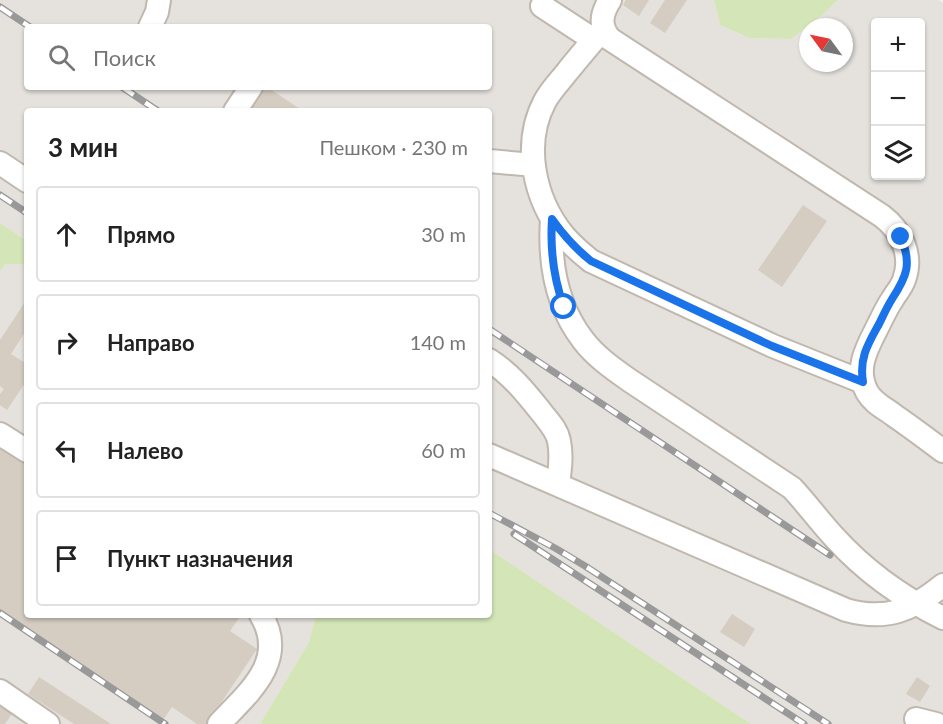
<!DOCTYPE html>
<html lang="ru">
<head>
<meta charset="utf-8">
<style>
  :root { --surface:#fff; --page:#f6f6f6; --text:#222; --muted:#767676; --line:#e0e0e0 }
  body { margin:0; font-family:Lato,sans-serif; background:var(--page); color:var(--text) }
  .controls { position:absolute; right:18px; top:18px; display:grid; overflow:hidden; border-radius:6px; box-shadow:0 2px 4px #0004 }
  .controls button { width:54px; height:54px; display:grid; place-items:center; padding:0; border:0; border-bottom:2px solid var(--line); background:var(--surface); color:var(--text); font:30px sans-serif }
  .compass { position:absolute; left:799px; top:18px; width:54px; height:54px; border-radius:50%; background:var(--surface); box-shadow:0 2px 4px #0004; rotate:303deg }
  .stop { position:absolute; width:18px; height:18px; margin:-14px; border:4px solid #1a73e8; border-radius:50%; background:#fff }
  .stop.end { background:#1a73e8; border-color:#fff; box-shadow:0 2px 6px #0008 }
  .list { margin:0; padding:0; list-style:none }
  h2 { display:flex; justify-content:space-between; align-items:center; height:78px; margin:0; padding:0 24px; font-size:26px }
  h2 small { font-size:20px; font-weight:400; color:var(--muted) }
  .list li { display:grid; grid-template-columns:39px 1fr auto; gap:18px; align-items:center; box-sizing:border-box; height:96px; margin:0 12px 12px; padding:0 12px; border:2px solid var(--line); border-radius:6px }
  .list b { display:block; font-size:22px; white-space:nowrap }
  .list em { font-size:20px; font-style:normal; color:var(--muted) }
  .icon { flex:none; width:33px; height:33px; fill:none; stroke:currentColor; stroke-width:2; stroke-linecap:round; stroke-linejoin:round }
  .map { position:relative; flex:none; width:943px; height:724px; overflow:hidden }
  .search { position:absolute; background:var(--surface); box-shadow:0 2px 4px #0004; left:24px; top:24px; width:468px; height:66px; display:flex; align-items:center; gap:15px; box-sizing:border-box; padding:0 21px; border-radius:6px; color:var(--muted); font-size:22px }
  .panel { position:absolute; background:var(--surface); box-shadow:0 2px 4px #0004; left:24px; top:108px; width:468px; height:510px; border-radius:6px }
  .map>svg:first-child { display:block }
  .industrial { fill:#e5e1dd; fill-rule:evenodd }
  .green { fill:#d4e5b8 }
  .building { fill:#d5cdc2 }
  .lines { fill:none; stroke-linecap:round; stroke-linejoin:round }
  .minor-casing { stroke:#c0b8af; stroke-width:26 }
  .minor { stroke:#fff; stroke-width:22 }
  .rail-casing { stroke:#999; stroke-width:7 }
  .rail { stroke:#fff; stroke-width:4.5; stroke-dasharray:14; stroke-linecap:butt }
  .route { stroke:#1a73e8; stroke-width:8 }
</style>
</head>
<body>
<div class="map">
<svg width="943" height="724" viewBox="0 0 943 724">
  <rect width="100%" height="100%" fill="#f5f1ec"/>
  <!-- industrial -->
  <path class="industrial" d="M 0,0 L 714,0 L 720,25 L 749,38 L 791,39 L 819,18 L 838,0 L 939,0 L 943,3 L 943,724 L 751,724 L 489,549 L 489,111 L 27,111 L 27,241 L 0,223 ZM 876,22 L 920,22 L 920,176 L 876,176 ZM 27,27 L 489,27 L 489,87 L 27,87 ZM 808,27 L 844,27 L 844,63 L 808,63 Z
    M 6,264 L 27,265 L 27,615 L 316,615 L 309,642 L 260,724 L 0,724 L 0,271 Z"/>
  <!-- green -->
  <path class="green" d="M 714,0 L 838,0 L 819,18 L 791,39 L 749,38 L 720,25 Z
    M 0,223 L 27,241 L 27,265 L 6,264 L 0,271 Z
    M 489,549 L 751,724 L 260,724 L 309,642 L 316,615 L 489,615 Z"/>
  <!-- building -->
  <path class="building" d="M 626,0 L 649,0 L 639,16 L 623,5 Z
    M 665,0 L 687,0 L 665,33 L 650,23 Z
    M 264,87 L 267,87 L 303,111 L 248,111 Z
    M 803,205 L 827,221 L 782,287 L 758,270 Z
    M 27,299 L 27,329 L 11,354 L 27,364 L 27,380 L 7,410 L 0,405 L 0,394 L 4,389 L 0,386 L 0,340 Z
    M 0,444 L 27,462 L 27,615 L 241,615 L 230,631 L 257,649 L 207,724 L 197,724 L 172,707 L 161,723 L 0,614 Z
    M 732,614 L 755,629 L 744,647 L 720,632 Z
    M 39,677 L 111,724 L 74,724 L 28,694 Z
    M 917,677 L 930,686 L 920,702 L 906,694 Z
    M 0,697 L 16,708 L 5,724 L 0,724 Z"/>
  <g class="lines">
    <!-- minor casing -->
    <g class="minor-casing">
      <path id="minor" d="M 610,0 C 601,14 599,26 610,39 L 882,216 C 902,231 913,256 904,280 C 901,288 896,293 892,300 C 887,307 883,316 879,324 C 868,346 854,368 867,392 C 874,404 885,408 895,416 C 911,427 927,439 943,451
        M 542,6 L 594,40
        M 150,27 L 157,12 L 159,0
        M 603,29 C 591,43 579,57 567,72 C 560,81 551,90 545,101 C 522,144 534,199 564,236 C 572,245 581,253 591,261 L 773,346 L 863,382
        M 235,111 L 251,87
        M 489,161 L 534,165
        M 0,163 L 27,181
        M 552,219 C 549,262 556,305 583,340 C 595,356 612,368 629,380 L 792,488 C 807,504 820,522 835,538 C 865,571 903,598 943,618
        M 489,360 C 511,374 526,393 542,413 C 549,422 557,430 559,441 C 562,455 560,470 558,484
        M 0,434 L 27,451
        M 489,455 L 846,610 C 886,621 911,611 943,585
        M 0,691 L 48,724
        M 916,719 L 936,724
        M 219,724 C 247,694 289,661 261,615"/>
    </g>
    <!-- minor -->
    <use href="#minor" class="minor"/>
    <!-- rail casing -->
    <g class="rail-casing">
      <path id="rail" d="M 0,7 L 30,27
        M 122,87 L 158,111
        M 0,195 L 27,213
        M 489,329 L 830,555
        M 489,513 L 555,548 L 585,566 L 828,724
        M 514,534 L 804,724
        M 0,613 L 165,724"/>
    </g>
    <!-- rail -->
    <use href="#rail" class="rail"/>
  </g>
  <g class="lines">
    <!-- route -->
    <path class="route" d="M 564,307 C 553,277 550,250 552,219 C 564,236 576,249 591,261 L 772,346 L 863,382 C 859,358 868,344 879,324 C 883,316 887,307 892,299 C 907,276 912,264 901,237"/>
  </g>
</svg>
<div class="controls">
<button>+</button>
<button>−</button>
<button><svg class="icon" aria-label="layers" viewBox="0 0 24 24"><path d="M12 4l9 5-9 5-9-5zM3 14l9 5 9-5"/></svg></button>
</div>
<svg class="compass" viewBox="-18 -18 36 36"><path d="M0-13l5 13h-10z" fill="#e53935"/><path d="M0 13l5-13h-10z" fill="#767676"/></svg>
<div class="stop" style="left:564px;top:307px"></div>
<div class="stop end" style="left:901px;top:237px"></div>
<div class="search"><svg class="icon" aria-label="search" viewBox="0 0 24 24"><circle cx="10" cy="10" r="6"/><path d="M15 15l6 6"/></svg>Поиск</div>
<section class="panel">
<h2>3 мин<small>Пешком · 230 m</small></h2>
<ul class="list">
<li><svg class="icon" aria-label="ahead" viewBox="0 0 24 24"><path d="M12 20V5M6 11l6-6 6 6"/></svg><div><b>Прямо</b></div><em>30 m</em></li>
<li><svg class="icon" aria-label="right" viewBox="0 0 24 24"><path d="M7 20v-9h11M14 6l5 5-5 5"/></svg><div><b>Направо</b></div><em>140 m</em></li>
<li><svg class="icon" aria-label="left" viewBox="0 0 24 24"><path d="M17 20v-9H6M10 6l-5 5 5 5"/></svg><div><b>Налево</b></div><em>60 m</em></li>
<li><svg class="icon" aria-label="arrive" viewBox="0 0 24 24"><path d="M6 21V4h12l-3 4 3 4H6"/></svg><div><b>Пункт назначения</b></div></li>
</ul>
</section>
</div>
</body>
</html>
